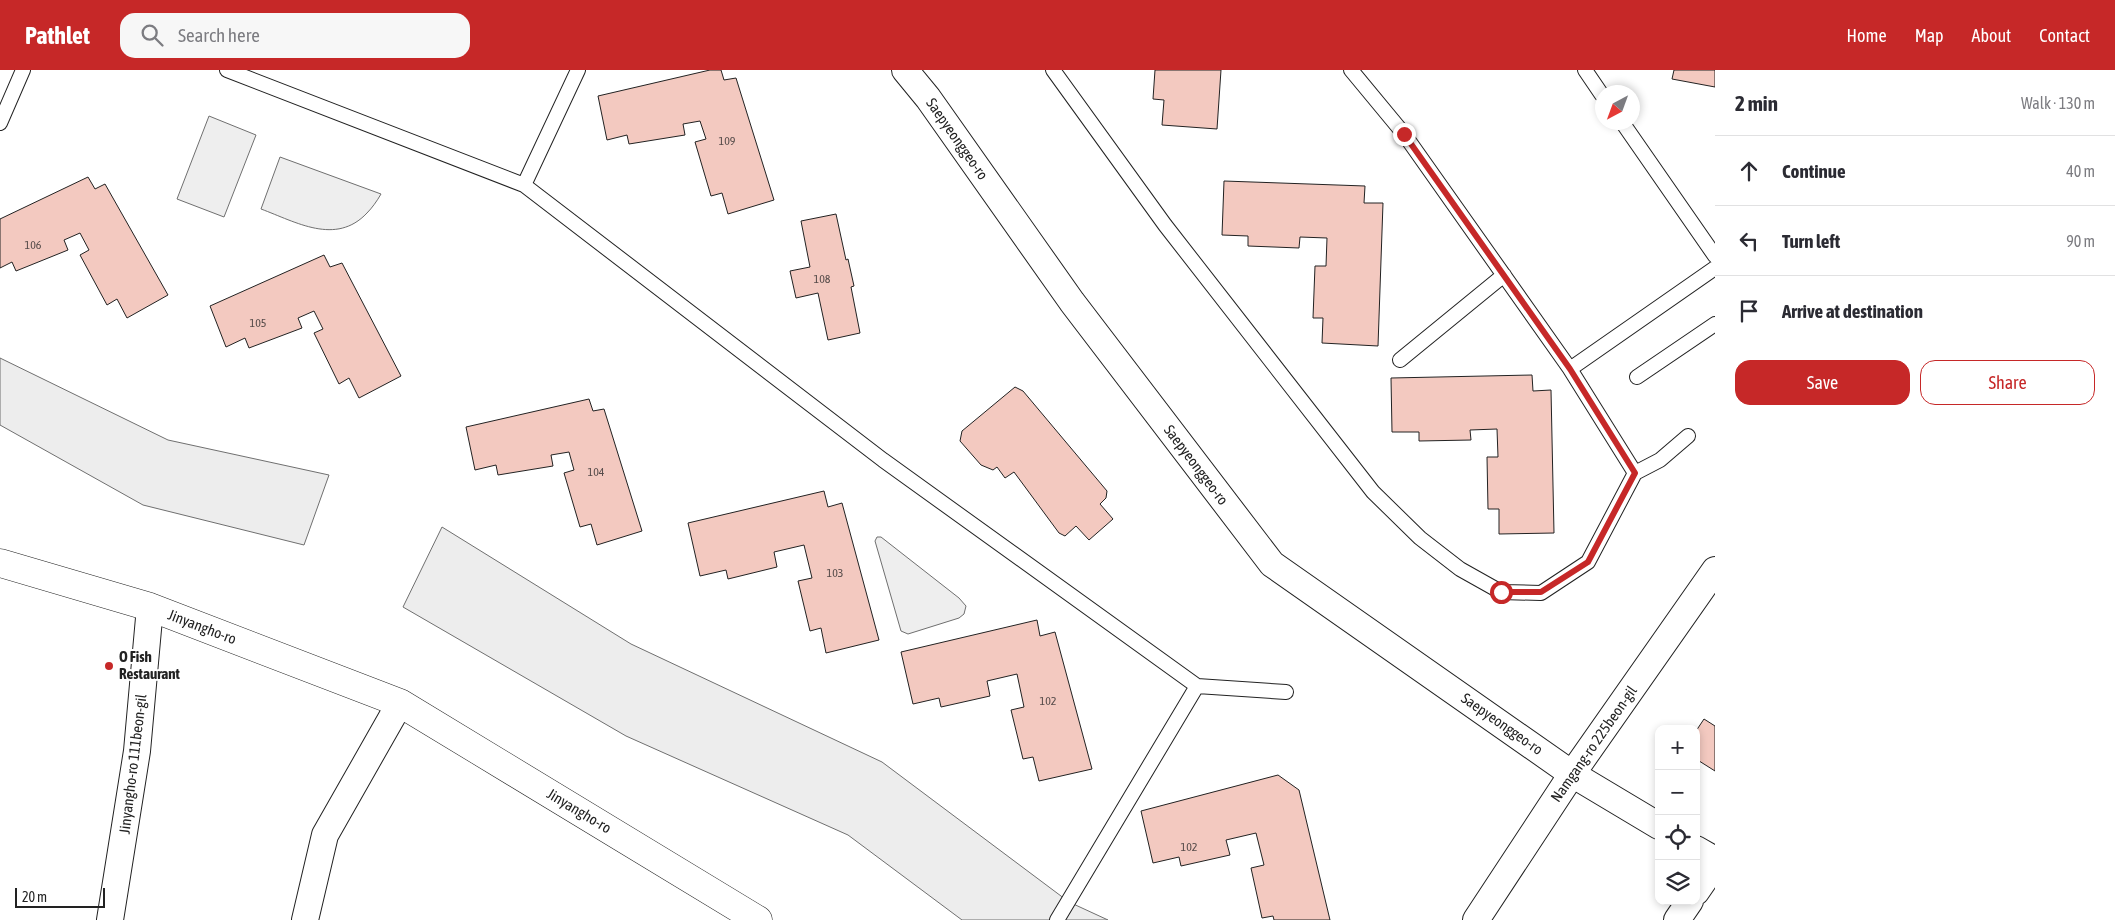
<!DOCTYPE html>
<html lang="en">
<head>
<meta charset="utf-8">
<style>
  :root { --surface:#fff; --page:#f7f7f7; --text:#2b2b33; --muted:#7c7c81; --line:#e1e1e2; --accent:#c62828 }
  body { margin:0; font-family:"Asap Condensed",sans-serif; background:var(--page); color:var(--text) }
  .controls { position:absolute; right:15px; bottom:15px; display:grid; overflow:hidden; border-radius:10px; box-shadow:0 2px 8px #0003 }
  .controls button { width:45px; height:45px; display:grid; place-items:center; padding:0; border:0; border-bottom:1px solid var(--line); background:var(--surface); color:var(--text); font:25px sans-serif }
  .compass { position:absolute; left:1595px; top:15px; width:45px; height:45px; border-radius:50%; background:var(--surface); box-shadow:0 2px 8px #0003; rotate:221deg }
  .scale { position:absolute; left:15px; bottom:12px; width:90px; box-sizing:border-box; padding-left:5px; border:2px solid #222; border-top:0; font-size:14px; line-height:18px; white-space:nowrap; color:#222; -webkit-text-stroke:4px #fff; paint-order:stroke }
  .stop { position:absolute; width:15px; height:15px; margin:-11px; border:4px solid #c62828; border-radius:50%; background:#fff }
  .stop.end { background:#c62828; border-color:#fff; box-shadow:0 1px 5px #0008 }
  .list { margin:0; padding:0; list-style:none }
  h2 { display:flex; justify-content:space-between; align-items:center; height:65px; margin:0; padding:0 20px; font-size:21px }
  h2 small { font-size:16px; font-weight:400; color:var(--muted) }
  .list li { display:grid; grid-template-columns:32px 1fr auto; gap:15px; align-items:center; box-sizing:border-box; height:70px; padding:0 20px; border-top:1px solid var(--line) }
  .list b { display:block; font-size:19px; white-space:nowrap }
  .list em { font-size:16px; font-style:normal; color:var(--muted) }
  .actions { display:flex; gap:10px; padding:15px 20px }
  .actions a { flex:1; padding:11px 0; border:1px solid var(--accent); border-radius:15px; text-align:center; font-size:18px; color:var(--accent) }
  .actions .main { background:var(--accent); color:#fff }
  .icon { flex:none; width:28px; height:28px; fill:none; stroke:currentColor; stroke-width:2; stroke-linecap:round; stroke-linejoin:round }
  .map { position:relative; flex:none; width:1715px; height:850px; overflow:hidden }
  header { display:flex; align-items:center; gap:30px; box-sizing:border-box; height:70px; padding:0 25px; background:var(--accent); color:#fff }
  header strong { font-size:24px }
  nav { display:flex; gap:28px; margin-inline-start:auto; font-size:18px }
  .search { width:350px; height:45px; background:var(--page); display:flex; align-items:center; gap:12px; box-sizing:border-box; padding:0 18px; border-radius:15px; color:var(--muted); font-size:19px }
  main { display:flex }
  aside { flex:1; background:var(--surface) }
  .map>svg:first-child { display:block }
  .green { fill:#eee; stroke:#6f6f6f }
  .parking { fill:#ededed; stroke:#6f6f6f }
  .building { fill:#f3c9c0; stroke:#222 }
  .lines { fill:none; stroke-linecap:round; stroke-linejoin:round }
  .lane-casing { stroke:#222; stroke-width:16 }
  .street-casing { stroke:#222; stroke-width:28 }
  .secondary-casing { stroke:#222; stroke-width:29 }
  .lane { stroke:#fff; stroke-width:14 }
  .street { stroke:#fff; stroke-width:26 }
  .secondary { stroke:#fff; stroke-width:28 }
  .route { stroke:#c62828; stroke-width:6 }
  .poi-dot { fill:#c62828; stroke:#fff; stroke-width:2 }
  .labels { text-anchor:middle; stroke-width:4; stroke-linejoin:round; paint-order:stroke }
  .number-label { font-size:12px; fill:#564c4a }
  .street-label { font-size:15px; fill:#222; stroke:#fff }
  .poi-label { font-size:15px; font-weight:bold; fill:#222; stroke:#fff; text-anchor:start }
</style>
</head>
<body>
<header>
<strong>Pathlet</strong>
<div class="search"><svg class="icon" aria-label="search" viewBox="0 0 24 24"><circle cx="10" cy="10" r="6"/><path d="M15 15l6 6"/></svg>Search here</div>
<nav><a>Home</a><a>Map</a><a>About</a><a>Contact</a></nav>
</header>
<main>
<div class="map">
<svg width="1715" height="850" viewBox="0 0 1715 850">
  <rect width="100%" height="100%" fill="#fff"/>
  <!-- green -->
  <path class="green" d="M 209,46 L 256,65 L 224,147 L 177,129 Z
    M 280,87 L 381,124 C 377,131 372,138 367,143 C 336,176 296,152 261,139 Z
    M 877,467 L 881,467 L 959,528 L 966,536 L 964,544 L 959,548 L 908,564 L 901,561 L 875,471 Z"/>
  <!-- parking -->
  <path class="parking" d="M 0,288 L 168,370 L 329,405 L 304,475 L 143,435 L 0,355 Z
    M 442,457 L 631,574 L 882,692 L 1069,832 L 1108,850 L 962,850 L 848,765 L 626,666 L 403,537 Z"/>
  <!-- building -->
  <path class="building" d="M 710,0 L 721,0 L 724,10 L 736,8 L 774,130 L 728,144 L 722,123 L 711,126 L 695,72 L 706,69 L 700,51 L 683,54 L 685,65 L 629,74 L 627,65 L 607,70 L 598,26 Z
    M 1155,0 L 1221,0 L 1217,59 L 1162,55 L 1164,30 L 1153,29 Z
    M 1674,0 L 1715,0 L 1715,17 L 1672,9 Z
    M 88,107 L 95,119 L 105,114 L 168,225 L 127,248 L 117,229 L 107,235 L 80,185 L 89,180 L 80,163 L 64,170 L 68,180 L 16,201 L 12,192 L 0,198 L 0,149 Z
    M 1224,111 L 1365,116 L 1364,133 L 1383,133 L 1378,276 L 1322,273 L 1323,248 L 1313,248 L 1315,196 L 1326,196 L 1327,168 L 1300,167 L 1299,178 L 1248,176 L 1248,166 L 1222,165 Z
    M 836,144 L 846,190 L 848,189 L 854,216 L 851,217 L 860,263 L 828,270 L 818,223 L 796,228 L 790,201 L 810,197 L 801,151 Z
    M 324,185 L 330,197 L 342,193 L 401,306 L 359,328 L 349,308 L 339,314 L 314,263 L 323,259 L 314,241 L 298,248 L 302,258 L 249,278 L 245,268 L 226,277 L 210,236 Z
    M 1532,305 L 1533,321 L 1551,320 L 1554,463 L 1499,464 L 1499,439 L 1488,439 L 1487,387 L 1498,387 L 1497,359 L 1470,360 L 1471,370 L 1419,371 L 1419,362 L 1392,362 L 1391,308 Z
    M 1015,317 L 1023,321 L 1107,421 L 1106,428 L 1100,434 L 1113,449 L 1089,470 L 1076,456 L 1065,466 L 1059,463 L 1014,402 L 1005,408 L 997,397 L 993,400 L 981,395 L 960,371 L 962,361 Z
    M 589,329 L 593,341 L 604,339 L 642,461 L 597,475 L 591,454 L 580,457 L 564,403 L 574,400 L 569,382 L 551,385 L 553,396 L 498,405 L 496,395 L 475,400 L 466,357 Z
    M 824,421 L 828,437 L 842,433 L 879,570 L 826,583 L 821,558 L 810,561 L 798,511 L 812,508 L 804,475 L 774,482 L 777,497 L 728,509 L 726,500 L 700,506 L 688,453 Z
    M 1037,550 L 1040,566 L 1055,562 L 1092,699 L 1039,711 L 1033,687 L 1023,689 L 1011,640 L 1024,637 L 1017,604 L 987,611 L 990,626 L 941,637 L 939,628 L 913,634 L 901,582 Z
    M 1704,649 L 1715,656 L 1715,701 L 1696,689 L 1696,661 Z
    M 1278,705 L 1299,720 L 1330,850 L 1274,850 L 1273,846 L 1262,848 L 1251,798 L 1264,795 L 1256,763 L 1226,770 L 1230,785 L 1181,796 L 1179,787 L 1153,793 L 1141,741 Z"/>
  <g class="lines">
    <!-- lane casing -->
    <g class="lane-casing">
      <path id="lane" d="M 227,0 L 524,115 L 578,0
        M 1053,0 L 1165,155 L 1373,422 L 1420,468 L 1460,499 L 1501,522 L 1541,523 L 1588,492 L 1635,403
        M 1351,0 L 1404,64 L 1570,299 L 1715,198
        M 1585,0 L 1602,25
        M 1622,52 L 1715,186
        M 0,53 L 23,0
        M 524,115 L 883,390 L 1197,616 L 1286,622
        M 1400,290 L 1504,205
        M 1570,299 L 1635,403 L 1660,390 L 1688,366
        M 1637,307 L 1715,254
        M 1057,850 L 1197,616"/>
    </g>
    <!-- street casing -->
    <g class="street-casing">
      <path id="street" d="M 905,0 L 928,28 L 1072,232 L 1272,494 L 1572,704 L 1659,756
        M 1696,779 L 1715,790
        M 1696,822 L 1715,794
        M 110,850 L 137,681 L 150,537
        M 305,850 L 325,765 L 400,633
        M 1476,850 L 1572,704 L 1715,500
        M 1677,850 L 1690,831"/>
    </g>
    <!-- secondary casing -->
    <g class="secondary-casing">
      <path id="secondary" d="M 0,493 L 150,537 L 400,633 L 758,850"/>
    </g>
    <!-- lane -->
    <use href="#lane" class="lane"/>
    <!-- street -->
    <use href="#street" class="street"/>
    <!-- secondary -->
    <use href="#secondary" class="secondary"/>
  </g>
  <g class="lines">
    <!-- route -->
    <path class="route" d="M 1404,64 L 1570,299 L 1635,403 L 1588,492 L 1541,522 L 1501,522"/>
  </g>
  <!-- markers -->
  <circle class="poi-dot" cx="109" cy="596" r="5"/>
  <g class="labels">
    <!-- number labels -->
    <g class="number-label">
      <text x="727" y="75">109</text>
      <text x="33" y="179">106</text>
      <text x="822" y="213">108</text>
      <text x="258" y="257">105</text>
      <text x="596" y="406">104</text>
      <text x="835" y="507">103</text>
      <text x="1048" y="635">102</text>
      <text x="1189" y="781">102</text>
    </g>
    <!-- street labels -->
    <g class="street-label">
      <text transform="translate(957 69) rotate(55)" y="5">Saepyeonggeo-ro</text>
      <text transform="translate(1196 395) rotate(53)" y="5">Saepyeonggeo-ro</text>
      <text transform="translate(202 557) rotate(21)" y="5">Jinyangho-ro</text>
      <text transform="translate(1502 654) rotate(35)" y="5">Saepyeonggeo-ro</text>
      <text transform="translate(1594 674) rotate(-55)" y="5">Namgang-ro 225beon-gil</text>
      <text transform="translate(133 694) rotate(-83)" y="5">Jinyangho-ro 111beon-gil</text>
      <text transform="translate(579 741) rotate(31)" y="5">Jinyangho-ro</text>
    </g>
    <!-- poi labels -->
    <g class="poi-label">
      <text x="119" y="592">O Fish<tspan x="119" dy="17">Restaurant</tspan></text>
    </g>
  </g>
</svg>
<div class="controls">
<button>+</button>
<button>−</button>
<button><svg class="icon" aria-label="locate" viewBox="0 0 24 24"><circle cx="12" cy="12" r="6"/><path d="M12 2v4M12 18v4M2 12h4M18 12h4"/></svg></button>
<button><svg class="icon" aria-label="layers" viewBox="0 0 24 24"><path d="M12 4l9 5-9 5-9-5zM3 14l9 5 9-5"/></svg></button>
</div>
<svg class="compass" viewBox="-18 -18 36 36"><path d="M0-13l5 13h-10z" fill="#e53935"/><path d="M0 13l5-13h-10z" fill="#7c7c81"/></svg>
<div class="scale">20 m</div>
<div class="stop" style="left:1501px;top:522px"></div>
<div class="stop end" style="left:1404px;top:64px"></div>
</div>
<aside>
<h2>2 min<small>Walk · 130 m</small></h2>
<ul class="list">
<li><svg class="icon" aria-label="ahead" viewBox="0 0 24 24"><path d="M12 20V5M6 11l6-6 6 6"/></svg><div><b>Continue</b></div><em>40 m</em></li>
<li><svg class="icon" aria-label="left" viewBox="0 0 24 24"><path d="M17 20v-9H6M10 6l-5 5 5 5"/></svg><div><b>Turn left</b></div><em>90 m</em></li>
<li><svg class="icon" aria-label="arrive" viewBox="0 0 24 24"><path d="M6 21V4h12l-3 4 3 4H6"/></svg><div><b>Arrive at destination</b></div></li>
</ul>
<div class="actions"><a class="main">Save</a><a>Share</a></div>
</aside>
</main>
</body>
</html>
